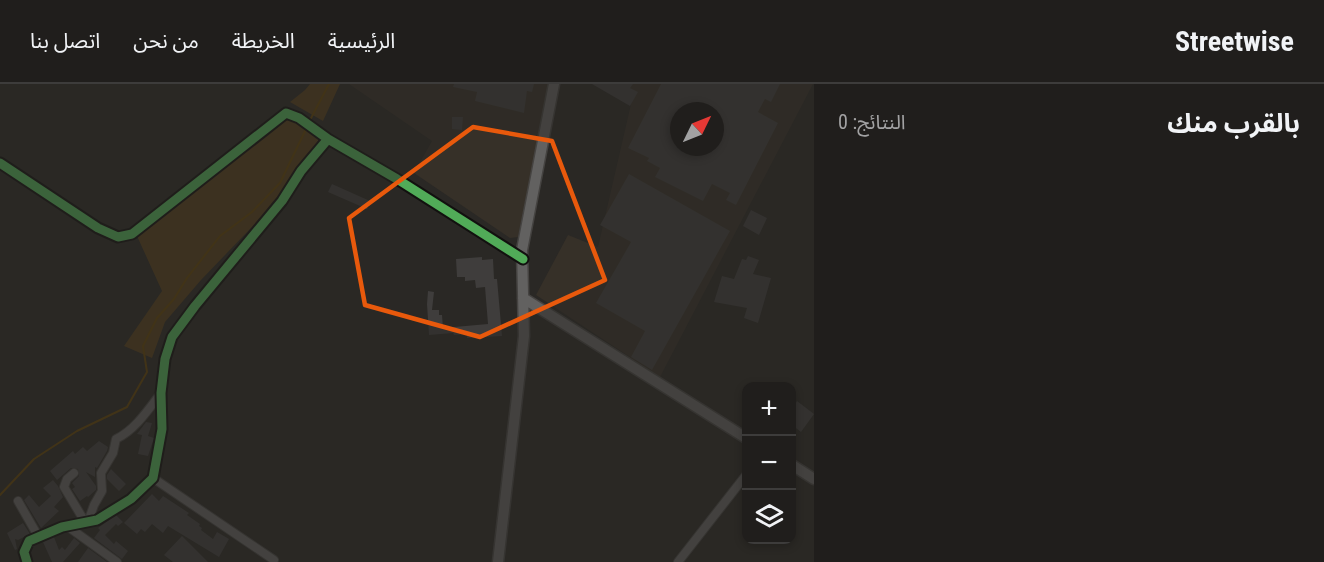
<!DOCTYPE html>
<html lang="ar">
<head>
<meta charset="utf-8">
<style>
  :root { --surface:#201e1c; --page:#282725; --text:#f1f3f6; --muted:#a2a2a3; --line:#3d3c3b }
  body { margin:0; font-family:"Roboto Condensed","Noto Sans Arabic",sans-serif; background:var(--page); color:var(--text); direction:rtl }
  .controls { position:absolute; right:18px; bottom:18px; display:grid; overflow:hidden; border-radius:12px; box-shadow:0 3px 9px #0003 }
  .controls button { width:54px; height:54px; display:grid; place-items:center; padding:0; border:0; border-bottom:2px solid var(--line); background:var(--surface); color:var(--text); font:30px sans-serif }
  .compass { position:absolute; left:670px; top:18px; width:54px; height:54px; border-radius:50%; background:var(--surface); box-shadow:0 3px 9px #0003; rotate:47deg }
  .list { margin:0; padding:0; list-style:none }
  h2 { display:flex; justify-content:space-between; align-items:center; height:78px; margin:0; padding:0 24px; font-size:26px }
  h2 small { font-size:20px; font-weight:400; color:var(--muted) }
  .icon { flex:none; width:33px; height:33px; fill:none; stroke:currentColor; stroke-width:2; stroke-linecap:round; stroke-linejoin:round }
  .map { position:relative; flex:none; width:814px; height:478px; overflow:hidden; direction:ltr }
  header { display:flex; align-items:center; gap:36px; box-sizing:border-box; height:84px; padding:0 30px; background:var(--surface); border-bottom:2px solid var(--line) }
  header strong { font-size:28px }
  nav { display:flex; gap:33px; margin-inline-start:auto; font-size:21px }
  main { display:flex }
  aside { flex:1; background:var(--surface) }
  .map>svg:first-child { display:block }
  .built { fill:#363028; fill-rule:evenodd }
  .green { fill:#523d1b }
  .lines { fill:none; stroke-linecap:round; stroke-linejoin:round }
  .stream { stroke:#5e4108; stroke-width:2 }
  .building { fill:#3f3d3c; fill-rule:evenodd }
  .street-casing { stroke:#454341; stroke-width:10 }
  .secondary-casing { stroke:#454341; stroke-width:13 }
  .street { stroke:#626160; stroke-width:8 }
  .secondary { stroke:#626160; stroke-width:10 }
  .cycleway-casing { stroke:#12110f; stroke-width:13 }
  .cycleway { stroke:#51ab58; stroke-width:9 }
  .marked { fill:none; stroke:#e8590c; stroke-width:4.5; stroke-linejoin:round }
</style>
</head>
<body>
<header>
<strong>Streetwise</strong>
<nav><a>الرئيسية</a><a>الخريطة</a><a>من نحن</a><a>اتصل بنا</a></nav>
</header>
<main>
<aside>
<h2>بالقرب منك<small>النتائج: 0</small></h2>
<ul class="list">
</ul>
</aside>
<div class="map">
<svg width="814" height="478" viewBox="0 0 814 478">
  <rect width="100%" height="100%" fill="#2a2825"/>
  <!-- built -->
  <path class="built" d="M 349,0 L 549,0 L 518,153 L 510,154 L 414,89 L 432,57 Z
    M 623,0 L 813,0 L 660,293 L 536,211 L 568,151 L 598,163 L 634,7 ZM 679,27 L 715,27 L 715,63 L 679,63 Z"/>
  <!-- green -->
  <path class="green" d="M 310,0 L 340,0 L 323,37 L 290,18 L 305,6 Z
    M 286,36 L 297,38 L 320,54 L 275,119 L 201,196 L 165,238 L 152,274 L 124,262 L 162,207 L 137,152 Z"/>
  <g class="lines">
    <!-- stream -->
    <path class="stream" d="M 309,38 L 329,0
      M 0,411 L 34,375 L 77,347 L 127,323 L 147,288 L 143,262 L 157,234 L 174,215 L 187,194 L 220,152 L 252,128 L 280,99 L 307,43"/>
  </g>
  <!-- building -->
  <path class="building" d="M 454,0 L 534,0 L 532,8 L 527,7 L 524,29 L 475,17 L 477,8 L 453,3 Z
    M 592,0 L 633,0 L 630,4 L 638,8 L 630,22 Z
    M 661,0 L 780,0 L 771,18 L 765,15 L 758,28 L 778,39 L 736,121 L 726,116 L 730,109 L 712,100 L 703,117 L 655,93 L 660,84 L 647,77 L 649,74 L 628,64 ZM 679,27 L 715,27 L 715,63 L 679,63 Z
    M 452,33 L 463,33 L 462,46 L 452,45 Z
    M 629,90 L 730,147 L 652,286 L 631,273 L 645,247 L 596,219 L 631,158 L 600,141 Z
    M 332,100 L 370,117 L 367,125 L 328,108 Z
    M 751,126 L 767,134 L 759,151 L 743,142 Z
    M 748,172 L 759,176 L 753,190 L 771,194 L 758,239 L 744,234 L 747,224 L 714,218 L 722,192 L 734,195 L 742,175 L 746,176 Z
    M 482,173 L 482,176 L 493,175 L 494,195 L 497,195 L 502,252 L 467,254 L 467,250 L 454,251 L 453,249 L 429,251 L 427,220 L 428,207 L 434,208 L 432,226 L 439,226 L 439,231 L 442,231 L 443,244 L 488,240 L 485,203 L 476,204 L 475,196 L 465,197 L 465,193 L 457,193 L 456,175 Z
    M 797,317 L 814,330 L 801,348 L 792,341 L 792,325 Z
    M 146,338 L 152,339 L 148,352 L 154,354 L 148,372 L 138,370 L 142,351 L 137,350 Z
    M 99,357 L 108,363 L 107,367 L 97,384 L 95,383 L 95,393 L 86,388 L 96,402 L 96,406 L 88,413 L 87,412 L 80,417 L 72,405 L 75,403 L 72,399 L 79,392 L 78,385 L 71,384 L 57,396 L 50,387 L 73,367 L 75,370 L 83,363 L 87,367 Z
    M 111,385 L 126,400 L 119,407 L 107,395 L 107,391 Z
    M 53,396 L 58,402 L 63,413 L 54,423 L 59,427 L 41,444 L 24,416 L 29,411 L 39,423 L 51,412 L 43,404 Z
    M 152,410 L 159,417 L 163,412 L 189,429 L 187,431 L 200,440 L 199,442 L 202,444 L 201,446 L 213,455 L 217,448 L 229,455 L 219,473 L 168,442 L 163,449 L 152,440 L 145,448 L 141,445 L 137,450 L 124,439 Z
    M 116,431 L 123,438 L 118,442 L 116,440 L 105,451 L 114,460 L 116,457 L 128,467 L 122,475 L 94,454 L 100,446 L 98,444 Z
    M 23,439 L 30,450 L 18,456 L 15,455 L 17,465 L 15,466 L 7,449 Z
    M 182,452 L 208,478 L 173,478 L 164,471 Z
    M 54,453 L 59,466 L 62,463 L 65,466 L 74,454 L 80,459 L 63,478 L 52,478 L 43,458 Z
    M 88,464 L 107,478 L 78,478 Z"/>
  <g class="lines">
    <!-- street casing -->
    <g class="street-casing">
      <path id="street" d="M 0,79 L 98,144 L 118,153 L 132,150 L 286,29 L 299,34 L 328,55 L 397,95 L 523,175
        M 74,389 L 67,395 L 64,403 L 85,438
        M 153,394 L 274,476
        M 18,417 L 38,452
        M 88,438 L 94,421 L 102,407 L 101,389 L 113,369 L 116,355 C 135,346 148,326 161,309
        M 67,442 L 117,478
        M 27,478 L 24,468 L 29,457 L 62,443 L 97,436 L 131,415 L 153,394 L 162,345 L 161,309 L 165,275 L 172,253 L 195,222 L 282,117 L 301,87 L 328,55
        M 678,478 L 746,391"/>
    </g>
    <!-- secondary casing -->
    <g class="secondary-casing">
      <path id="secondary" d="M 523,214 L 746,354
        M 792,381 L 814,395
        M 498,478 L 524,252 L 522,166 L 554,0"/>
    </g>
    <!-- street -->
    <use href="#street" class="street"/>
    <!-- secondary -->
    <use href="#secondary" class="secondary"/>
    <!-- cycleway casing -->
    <g class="cycleway-casing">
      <path id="cycleway" d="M 0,79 L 98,144 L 118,153 L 132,150 L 286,29 L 299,34 L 328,55 L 397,95 L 523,175
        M 27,478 L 24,468 L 29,457 L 62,443 L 97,436 L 131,415 L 153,394 L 162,345 L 161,309 L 165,275 L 172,253 L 195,222 L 282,117 L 301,87 L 328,55"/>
    </g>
    <!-- cycleway -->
    <use href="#cycleway" class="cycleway"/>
  </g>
  <!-- marked area -->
  <path d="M0 0H814V478H0ZM 473,43 L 552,57 L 605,196 L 480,253 L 365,221 L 349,134 Z" fill="#2a2825" fill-opacity=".55" fill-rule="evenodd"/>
  <path class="marked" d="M 473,43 L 552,57 L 605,196 L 480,253 L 365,221 L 349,134 Z"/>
</svg>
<div class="controls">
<button>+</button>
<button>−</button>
<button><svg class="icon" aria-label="layers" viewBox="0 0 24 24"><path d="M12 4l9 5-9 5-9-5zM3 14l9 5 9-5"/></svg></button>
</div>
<svg class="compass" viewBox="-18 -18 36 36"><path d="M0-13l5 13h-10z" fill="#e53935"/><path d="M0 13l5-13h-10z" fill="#a2a2a3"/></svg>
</div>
</main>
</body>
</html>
